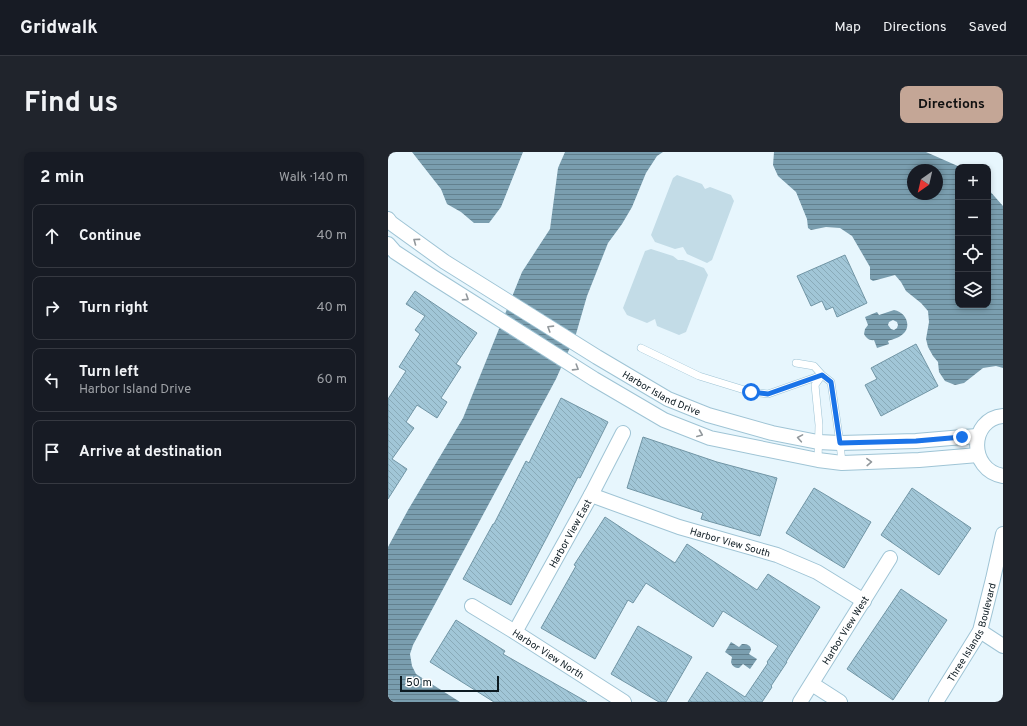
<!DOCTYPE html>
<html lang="en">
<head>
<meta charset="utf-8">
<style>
  :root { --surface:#171b24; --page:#20242c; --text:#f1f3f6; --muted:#9ea1a6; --line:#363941; --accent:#c4a696 }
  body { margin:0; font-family:Overpass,sans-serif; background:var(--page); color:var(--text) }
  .controls { position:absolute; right:12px; top:12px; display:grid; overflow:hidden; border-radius:8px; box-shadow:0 2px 6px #0003 }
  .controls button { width:36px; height:36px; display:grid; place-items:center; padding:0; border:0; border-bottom:1px solid var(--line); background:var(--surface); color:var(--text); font:20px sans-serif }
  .compass { position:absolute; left:519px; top:12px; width:36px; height:36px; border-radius:50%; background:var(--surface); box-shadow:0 2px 6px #0003; rotate:214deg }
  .scale { position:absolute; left:12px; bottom:10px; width:99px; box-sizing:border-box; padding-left:4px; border:2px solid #0d1b22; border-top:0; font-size:11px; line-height:14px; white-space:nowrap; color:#0d1b22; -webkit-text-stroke:3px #fff; paint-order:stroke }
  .stop { position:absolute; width:12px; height:12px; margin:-9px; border:3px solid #1a73e8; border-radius:50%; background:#fff }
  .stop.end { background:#1a73e8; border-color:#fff; box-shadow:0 1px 4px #0008 }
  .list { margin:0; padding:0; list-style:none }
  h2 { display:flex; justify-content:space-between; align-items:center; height:52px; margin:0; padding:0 16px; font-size:17px }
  h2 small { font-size:13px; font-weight:400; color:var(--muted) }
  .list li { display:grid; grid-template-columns:26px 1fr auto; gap:12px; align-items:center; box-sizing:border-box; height:64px; margin:0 8px 8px; padding:0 8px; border:1px solid var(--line); border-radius:8px }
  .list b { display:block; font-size:15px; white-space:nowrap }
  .list p { margin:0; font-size:13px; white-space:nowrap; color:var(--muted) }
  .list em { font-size:13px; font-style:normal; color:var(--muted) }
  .icon { flex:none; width:22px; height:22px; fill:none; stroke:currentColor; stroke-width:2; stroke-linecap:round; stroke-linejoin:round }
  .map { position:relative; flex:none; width:615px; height:550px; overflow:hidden; border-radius:8px }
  header { display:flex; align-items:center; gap:24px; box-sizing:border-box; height:56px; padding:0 20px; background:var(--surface); border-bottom:1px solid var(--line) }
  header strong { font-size:19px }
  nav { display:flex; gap:22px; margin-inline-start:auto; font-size:14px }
  .intro { display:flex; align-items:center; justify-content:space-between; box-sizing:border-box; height:96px; padding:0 24px }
  h1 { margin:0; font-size:28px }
  .button { padding:10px 18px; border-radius:8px; background:var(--accent); color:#111; font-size:14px; font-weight:700 }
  main { display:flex; gap:24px; padding:0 24px }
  aside { flex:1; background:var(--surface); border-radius:8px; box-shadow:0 2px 6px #0003 }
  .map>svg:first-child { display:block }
  .green { fill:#c3dce7 }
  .water { fill:url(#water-rules); fill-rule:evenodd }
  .building { fill:url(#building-back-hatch); stroke:#7195a5 }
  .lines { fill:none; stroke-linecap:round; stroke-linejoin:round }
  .lane-casing { stroke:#9fc4d5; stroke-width:8 }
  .street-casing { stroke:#9fc4d5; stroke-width:16 }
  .lane { stroke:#fff; stroke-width:7 }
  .street { stroke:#fff; stroke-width:14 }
  .oneway { stroke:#92989c }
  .route { stroke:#1a73e8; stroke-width:5 }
  .labels { text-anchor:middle; stroke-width:3; stroke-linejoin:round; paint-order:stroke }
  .street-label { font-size:10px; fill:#0d1b22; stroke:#fff }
</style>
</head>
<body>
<header>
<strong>Gridwalk</strong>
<nav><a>Map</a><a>Directions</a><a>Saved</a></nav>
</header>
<div class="intro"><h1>Find us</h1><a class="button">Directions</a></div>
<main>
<aside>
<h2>2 min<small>Walk · 140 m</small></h2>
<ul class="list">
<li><svg class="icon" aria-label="ahead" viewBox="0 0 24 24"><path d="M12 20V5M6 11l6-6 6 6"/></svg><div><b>Continue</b></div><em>40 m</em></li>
<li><svg class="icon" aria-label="right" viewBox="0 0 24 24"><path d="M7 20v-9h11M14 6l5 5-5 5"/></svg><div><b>Turn right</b></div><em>40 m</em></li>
<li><svg class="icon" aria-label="left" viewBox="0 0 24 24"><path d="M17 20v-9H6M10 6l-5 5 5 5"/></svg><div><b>Turn left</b><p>Harbor Island Drive</p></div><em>60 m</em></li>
<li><svg class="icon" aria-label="arrive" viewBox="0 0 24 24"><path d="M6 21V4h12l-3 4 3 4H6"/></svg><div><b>Arrive at destination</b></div></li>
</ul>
</aside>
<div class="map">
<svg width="615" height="550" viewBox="0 0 615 550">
  <defs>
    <pattern id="water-rules" width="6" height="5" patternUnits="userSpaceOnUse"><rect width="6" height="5" fill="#7a9eaf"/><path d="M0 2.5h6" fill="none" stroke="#62808e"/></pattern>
    <pattern id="building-back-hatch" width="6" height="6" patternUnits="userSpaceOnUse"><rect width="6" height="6" fill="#a1c6d7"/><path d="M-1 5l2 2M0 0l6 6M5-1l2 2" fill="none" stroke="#89aab8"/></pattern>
  </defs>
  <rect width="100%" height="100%" fill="#e7f6fd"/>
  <!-- green -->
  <path class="green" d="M 289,23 L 314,32 L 317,37 L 322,35 L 343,43 L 346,49 L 324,108 L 319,111 L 299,102 L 295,95 L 287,97 L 267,90 L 263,83 L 285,26 Z
    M 263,97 L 285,104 L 290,108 L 295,108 L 316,116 L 320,123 L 298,180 L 291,183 L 269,174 L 267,167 L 259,171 L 239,163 L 235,156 L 257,99 Z"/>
  <!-- water -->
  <path class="water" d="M 24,0 L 135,0 L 113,55 L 101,71 L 86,71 L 73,60 L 59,52 L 53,37 Z
    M 177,0 L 275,0 L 269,4 L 258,21 L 244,55 L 234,72 L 220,91 L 199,144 L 188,182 L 168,227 L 25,493 L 22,502 L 24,514 L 28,522 L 72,550 L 0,550 L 0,395 L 20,358 L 75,266 L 134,120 L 162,77 L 170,16 Z
    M 386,0 L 538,0 L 572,15 L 570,15 L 570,153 L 600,153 L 600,37 L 615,54 L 615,216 L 608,214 L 595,216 L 576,231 L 567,233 L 557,229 L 551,220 L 550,210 L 545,204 L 540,195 L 538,187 L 541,170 L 540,159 L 533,151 L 518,139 L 513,130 L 507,123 L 485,129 L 482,127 L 482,115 L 464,84 L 452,76 L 438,75 L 423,78 L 420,76 L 419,67 L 408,40 L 390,24 L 385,13 ZM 525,18 L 549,18 L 549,42 L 525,42 Z
    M 506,158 C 518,160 524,174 515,182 C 511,186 505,187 500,189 L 501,192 L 489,196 L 486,188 C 482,189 478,186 476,182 L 477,177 L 480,173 L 477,165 L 489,160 L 491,163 ZM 505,168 L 509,170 L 510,173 L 509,176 L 506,178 L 503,177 L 500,173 L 501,170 Z
    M 343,490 L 351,495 L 354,492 C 359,492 363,493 363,498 L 361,502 L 369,507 L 362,517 L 355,512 L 351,516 C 347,516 344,514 343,510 L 344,505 L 337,500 Z"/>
  <!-- building -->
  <path class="building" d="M 457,103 L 479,151 L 449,165 L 445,155 L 438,158 L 434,149 L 423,154 L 409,124 Z
    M 27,139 L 89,181 L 68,212 L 73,215 L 53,246 L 59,250 L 49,266 L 29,253 L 18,270 L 26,276 L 4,307 L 19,317 L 0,347 L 0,247 L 18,219 L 11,215 L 32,182 L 27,178 L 37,164 L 18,152 Z
    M 528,192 L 550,234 L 493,264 L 477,233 L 489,227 L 483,216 Z
    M 173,246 L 220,270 L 192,326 L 190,325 L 159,385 L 123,453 L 75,427 L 105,372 L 106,372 L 138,309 L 141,311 Z
    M 255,285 L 329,310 L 389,326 L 372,384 L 313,367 L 315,361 L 239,336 Z
    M 426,336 L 483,370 L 456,416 L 398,381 Z
    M 524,336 L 583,376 L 551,423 L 493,383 Z
    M 217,365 L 287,411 L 299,392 L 369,438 L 380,422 L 432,455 L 398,510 L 399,510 L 383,534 L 384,535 L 374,550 L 300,550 L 319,520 L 357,545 L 380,511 L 379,510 L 390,494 L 335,459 L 325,475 L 258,431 L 245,451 L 240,448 L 207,507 L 153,476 L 188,414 L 186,413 Z
    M 513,437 L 559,468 L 505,548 L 459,517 Z
    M 68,468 L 117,499 L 115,502 L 199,550 L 106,550 L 42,510 Z
    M 250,474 L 304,505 L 278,550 L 271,550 L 223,522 Z"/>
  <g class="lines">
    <!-- lane casing -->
    <g class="lane-casing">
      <path id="lane" d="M 253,196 L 311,224 L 363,240 L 380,242 L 434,223 L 426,214 L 408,211
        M 430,308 L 431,273 L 427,233 L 434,223 L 443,230 L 452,291 L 454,311"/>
    </g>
    <!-- street casing -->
    <g class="street-casing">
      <g id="street">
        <path id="s1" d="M 0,67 L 3,71 L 57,110 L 209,205 L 280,247 L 320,263 L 384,281 L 430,290 L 452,291 L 528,289 L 575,285 L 590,284"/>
        <path d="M 0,92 L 7,100 L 45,125 L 206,227 L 276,268 L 322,286 L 430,308 L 454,311 L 531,308 L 590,303"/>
        <path d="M 615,264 C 581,267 580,318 615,324"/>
        <path id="s2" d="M 203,343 L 291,375 L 389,403 L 429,420 L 476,449"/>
        <path id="s3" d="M 84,454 L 127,480 L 236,550"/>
        <path d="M 592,479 L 615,494"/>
        <path id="s4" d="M 127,480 L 203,343 L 235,281"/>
        <path d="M 424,532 L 452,550"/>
        <path id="s5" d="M 412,550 L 502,406"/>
        <path id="s6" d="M 548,550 L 592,479 L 605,427 L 615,382"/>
      </g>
    </g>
    <!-- lane -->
    <use href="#lane" class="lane"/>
    <!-- street -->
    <use href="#street" class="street"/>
  </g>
  <!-- one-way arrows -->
  <defs><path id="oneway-chevron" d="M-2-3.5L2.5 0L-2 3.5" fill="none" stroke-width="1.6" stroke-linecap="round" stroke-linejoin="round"/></defs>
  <g class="oneway">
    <use href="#oneway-chevron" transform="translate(28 89) rotate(-144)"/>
    <use href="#oneway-chevron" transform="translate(78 146) rotate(33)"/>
    <use href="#oneway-chevron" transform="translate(162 176) rotate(-148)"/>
    <use href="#oneway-chevron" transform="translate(188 216) rotate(32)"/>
    <use href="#oneway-chevron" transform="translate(312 282) rotate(22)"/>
    <use href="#oneway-chevron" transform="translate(412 286) rotate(-170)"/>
    <use href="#oneway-chevron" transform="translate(481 310) rotate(-2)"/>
  </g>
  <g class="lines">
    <!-- route -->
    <path class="route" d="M 363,240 L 380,242 L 434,223 L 443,230 L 452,291 L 528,289 L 574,285"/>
  </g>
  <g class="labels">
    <!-- street labels -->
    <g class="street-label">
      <text dy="4" stroke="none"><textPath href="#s1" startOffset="325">Harbor Island Drive</textPath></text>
      <text dy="4" stroke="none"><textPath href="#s4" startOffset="113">Harbor View East</textPath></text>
      <text dy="4" stroke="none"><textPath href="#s2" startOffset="147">Harbor View South</textPath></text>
      <text dy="4" stroke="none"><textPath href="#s5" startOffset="85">Harbor View West</textPath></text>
      <text dy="4" stroke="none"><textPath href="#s6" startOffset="79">Three Islands Boulevard</textPath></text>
      <text dy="4" stroke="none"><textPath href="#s3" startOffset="90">Harbor View North</textPath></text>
    </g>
  </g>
</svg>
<div class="controls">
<button>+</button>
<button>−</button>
<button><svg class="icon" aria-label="locate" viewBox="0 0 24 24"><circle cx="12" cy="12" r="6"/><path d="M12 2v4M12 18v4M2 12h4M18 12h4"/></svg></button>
<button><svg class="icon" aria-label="layers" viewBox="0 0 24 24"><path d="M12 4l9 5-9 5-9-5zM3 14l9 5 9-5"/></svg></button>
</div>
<svg class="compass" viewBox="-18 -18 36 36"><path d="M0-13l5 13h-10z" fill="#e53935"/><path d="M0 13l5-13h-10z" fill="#9ea1a6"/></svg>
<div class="scale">50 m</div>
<div class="stop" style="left:363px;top:240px"></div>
<div class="stop end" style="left:574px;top:285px"></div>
</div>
</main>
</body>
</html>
